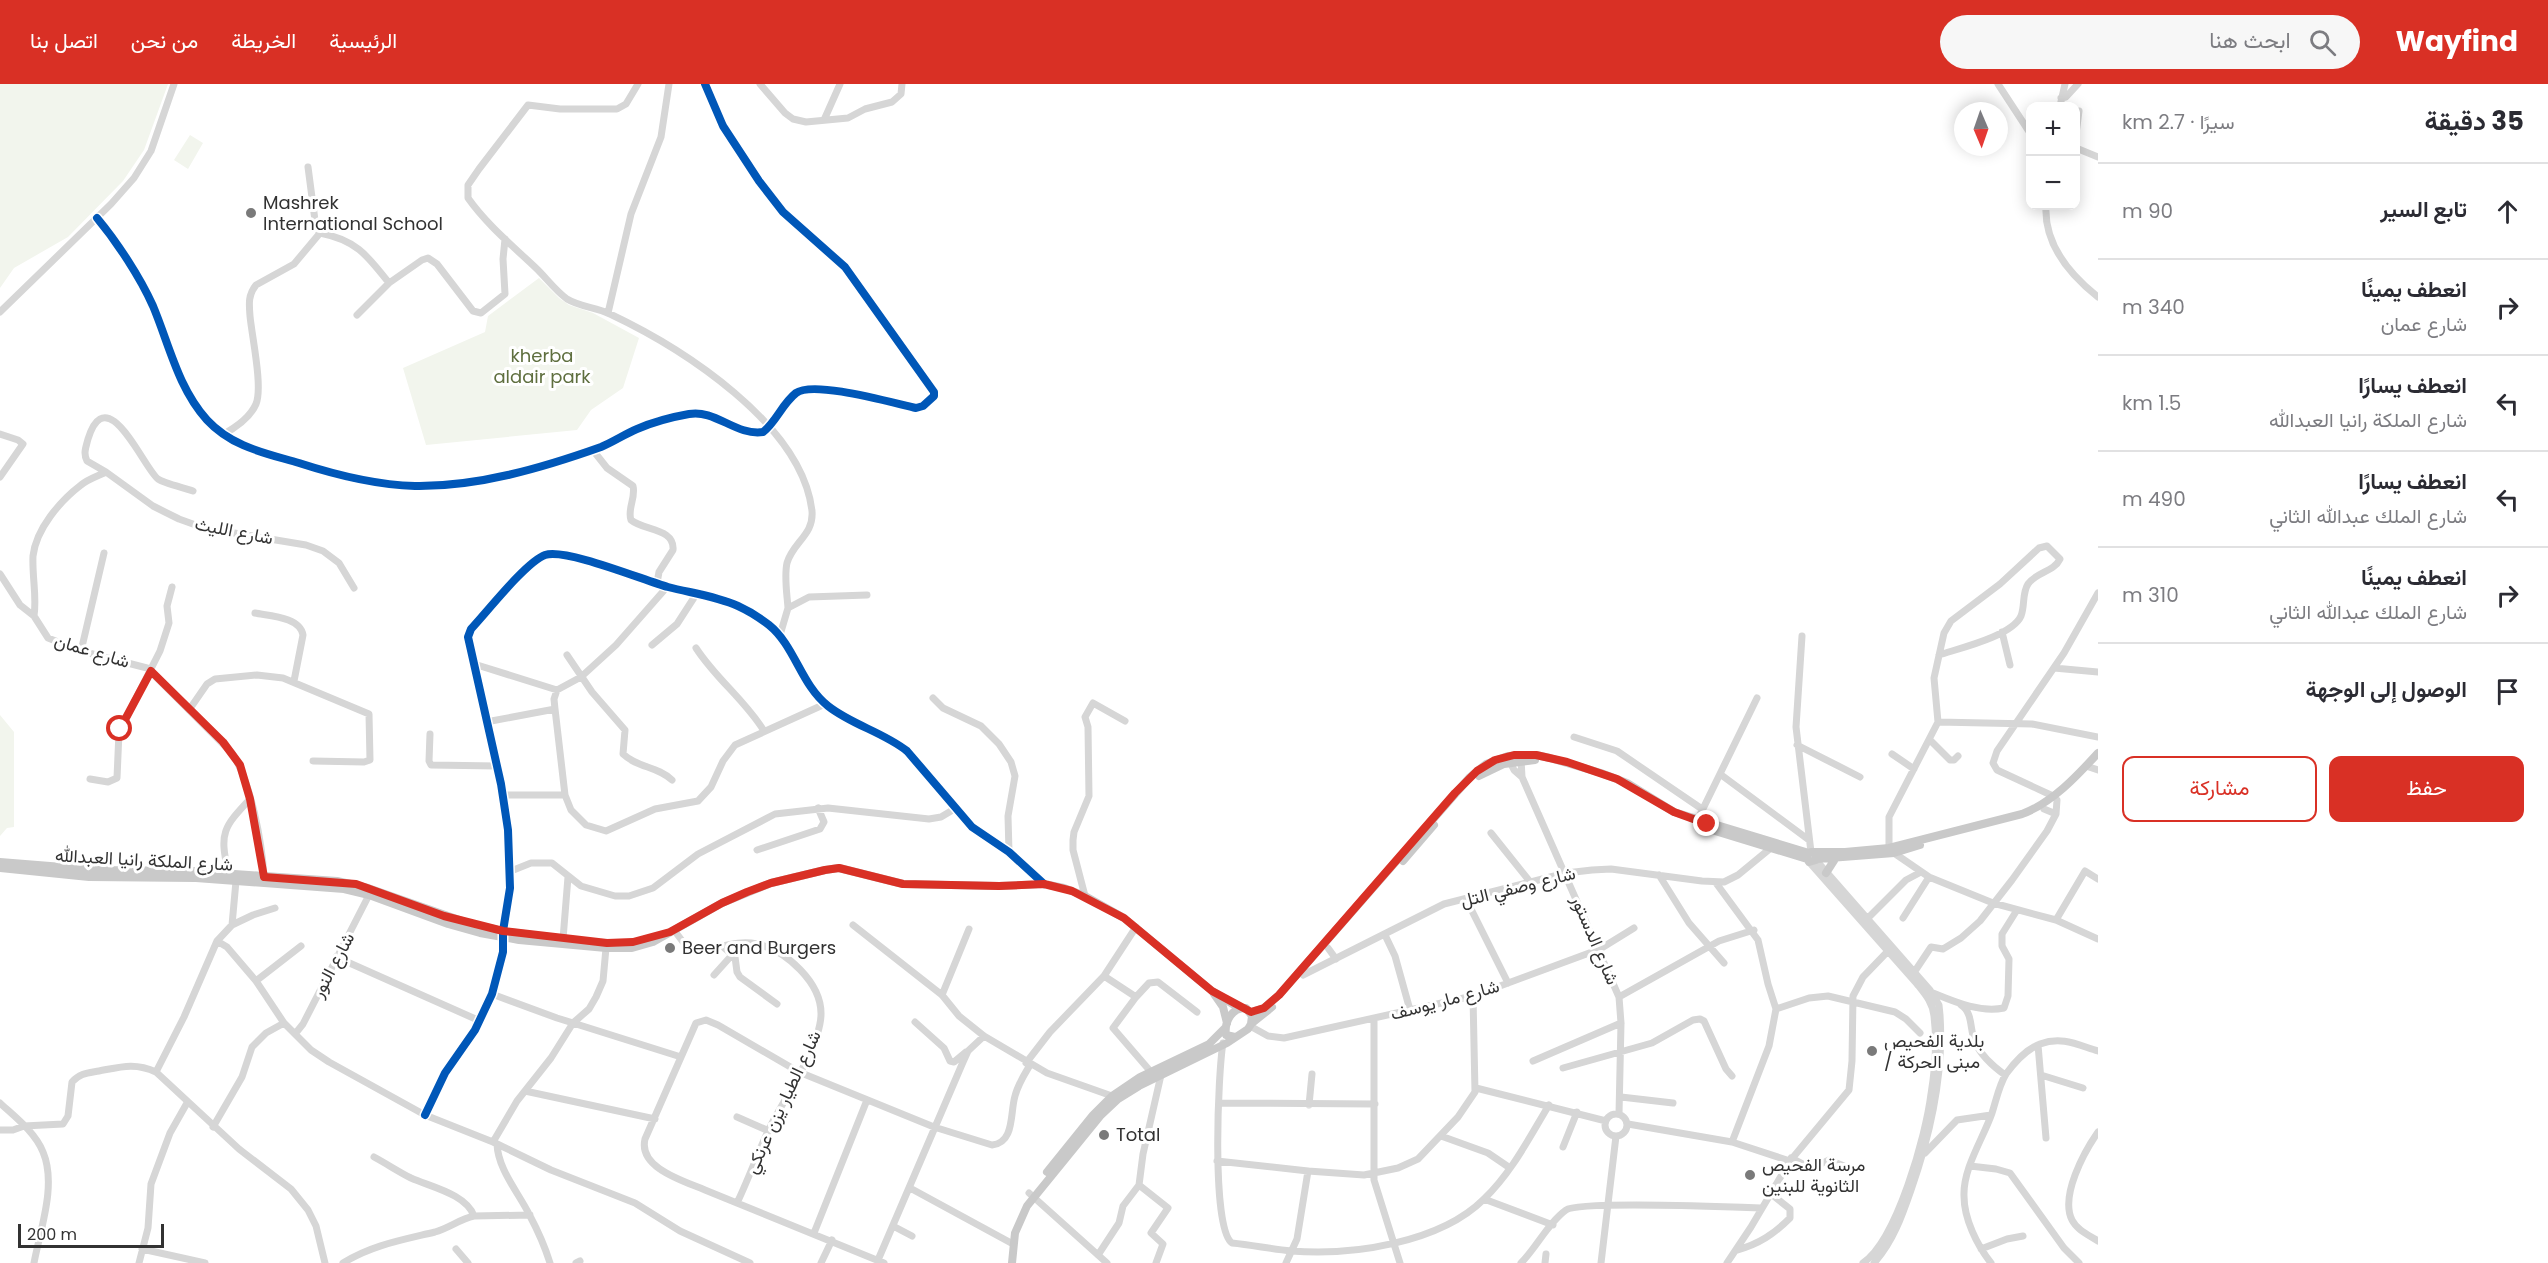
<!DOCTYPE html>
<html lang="ar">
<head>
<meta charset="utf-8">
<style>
  :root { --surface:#fff; --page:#f7f7f7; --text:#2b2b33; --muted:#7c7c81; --line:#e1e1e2; --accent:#d93025 }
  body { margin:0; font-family:Poppins,Vazirmatn,sans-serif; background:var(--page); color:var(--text); direction:rtl }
  .controls { position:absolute; right:18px; top:18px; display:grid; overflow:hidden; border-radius:12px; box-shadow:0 3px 15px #0003 }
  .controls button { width:54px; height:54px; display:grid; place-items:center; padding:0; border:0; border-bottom:2px solid var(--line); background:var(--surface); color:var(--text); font:30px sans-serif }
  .compass { position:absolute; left:1954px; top:18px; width:54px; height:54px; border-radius:50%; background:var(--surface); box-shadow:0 3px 15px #0003; rotate:178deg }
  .scale { position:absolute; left:18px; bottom:15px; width:146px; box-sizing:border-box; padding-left:6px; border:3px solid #323232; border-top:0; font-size:16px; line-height:21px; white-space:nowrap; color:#323232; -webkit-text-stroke:4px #fff; paint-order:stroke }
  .stop { position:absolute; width:18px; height:18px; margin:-14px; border:4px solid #d93025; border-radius:50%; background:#fff }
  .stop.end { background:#d93025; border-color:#fff; box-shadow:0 2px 6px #0008 }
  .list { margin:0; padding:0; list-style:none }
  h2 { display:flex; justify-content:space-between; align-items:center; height:78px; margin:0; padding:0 24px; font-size:26px }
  h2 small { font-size:20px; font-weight:400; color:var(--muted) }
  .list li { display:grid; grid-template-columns:39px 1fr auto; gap:18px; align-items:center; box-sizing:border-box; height:96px; padding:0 24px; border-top:2px solid var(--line) }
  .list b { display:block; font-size:22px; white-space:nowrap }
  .list p { margin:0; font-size:20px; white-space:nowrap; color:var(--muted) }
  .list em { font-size:20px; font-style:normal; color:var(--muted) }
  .actions { display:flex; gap:12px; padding:18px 24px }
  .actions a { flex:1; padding:14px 0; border:2px solid var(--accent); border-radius:12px; text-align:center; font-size:21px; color:var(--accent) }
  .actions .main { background:var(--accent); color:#fff }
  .icon { flex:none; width:33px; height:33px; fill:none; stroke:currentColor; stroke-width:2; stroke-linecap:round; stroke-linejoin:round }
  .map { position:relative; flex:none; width:2098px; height:1179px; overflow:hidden; direction:ltr }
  header { display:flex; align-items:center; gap:36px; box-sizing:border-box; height:84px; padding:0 30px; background:var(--accent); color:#fff }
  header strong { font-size:28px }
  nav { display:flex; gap:33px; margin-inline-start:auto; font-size:21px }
  .search { width:420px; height:54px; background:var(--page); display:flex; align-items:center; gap:15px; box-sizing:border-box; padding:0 21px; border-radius:33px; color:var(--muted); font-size:22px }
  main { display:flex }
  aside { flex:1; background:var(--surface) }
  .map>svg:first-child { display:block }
  .green { fill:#f2f5ed }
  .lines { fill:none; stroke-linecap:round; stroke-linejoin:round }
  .minor { stroke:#d6d6d6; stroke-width:7 }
  .major { stroke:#c9c9c9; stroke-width:8 }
  .cycleway-casing { stroke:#fff; stroke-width:11 }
  .cycleway { stroke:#0057b8; stroke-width:8 }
  .route { stroke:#d93025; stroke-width:8 }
  .poi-dot { fill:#7a7a7a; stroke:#fff; stroke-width:2 }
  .labels { text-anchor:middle; stroke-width:6; stroke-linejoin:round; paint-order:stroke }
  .poi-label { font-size:18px; fill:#323232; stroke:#fff; text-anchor:start }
  .park-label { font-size:18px; fill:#5f6f3f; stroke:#fff }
  .street-label { font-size:18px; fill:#323232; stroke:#fff }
</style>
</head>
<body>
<header>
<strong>Wayfind</strong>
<div class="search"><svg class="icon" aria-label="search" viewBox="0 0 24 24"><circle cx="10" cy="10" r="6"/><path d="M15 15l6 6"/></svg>ابحث هنا</div>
<nav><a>الرئيسية</a><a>الخريطة</a><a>من نحن</a><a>اتصل بنا</a></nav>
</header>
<main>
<aside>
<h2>35 دقيقة<small>سيرًا · 2.7 km</small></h2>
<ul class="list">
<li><svg class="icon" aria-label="ahead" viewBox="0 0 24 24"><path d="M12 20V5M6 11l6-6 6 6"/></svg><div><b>تابع السير</b></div><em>90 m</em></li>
<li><svg class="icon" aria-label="right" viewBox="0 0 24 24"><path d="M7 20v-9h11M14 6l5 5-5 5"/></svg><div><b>انعطف يمينًا</b><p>شارع عمان</p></div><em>340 m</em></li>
<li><svg class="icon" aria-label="left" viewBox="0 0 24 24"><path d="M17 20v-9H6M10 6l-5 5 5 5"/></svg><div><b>انعطف يسارًا</b><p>شارع الملكة رانيا العبدالله</p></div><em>1.5 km</em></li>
<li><svg class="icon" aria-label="left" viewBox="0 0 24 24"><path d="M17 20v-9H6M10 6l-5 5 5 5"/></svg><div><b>انعطف يسارًا</b><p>شارع الملك عبدالله الثاني</p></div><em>490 m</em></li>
<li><svg class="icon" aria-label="right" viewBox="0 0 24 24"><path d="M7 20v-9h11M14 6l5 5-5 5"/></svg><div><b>انعطف يمينًا</b><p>شارع الملك عبدالله الثاني</p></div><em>310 m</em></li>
<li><svg class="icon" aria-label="arrive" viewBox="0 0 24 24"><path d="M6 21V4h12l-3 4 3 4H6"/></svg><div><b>الوصول إلى الوجهة</b></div></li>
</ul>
<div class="actions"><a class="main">حفظ</a><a>مشاركة</a></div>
</aside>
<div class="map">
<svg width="2098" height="1179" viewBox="0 0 2098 1179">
  <rect width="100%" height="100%" fill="#fff"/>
  <!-- green -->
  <path class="green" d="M 0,0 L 168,0 L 144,66 L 123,97 L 68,153 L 14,184 L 0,204 Z
    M 190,51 L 203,59 L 188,85 L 174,76 Z
    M 539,194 L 559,214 L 569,221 L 593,229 L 639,254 L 623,304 L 591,326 L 577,346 L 426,361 L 403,284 L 485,248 L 488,232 Z
    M 0,631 L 14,648 L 14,743 L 7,744 L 0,752 Z"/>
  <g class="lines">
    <!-- minor -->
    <path class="minor" d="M 638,0 L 626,20 L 617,25 L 560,25 L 528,21 L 479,85 L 468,101 L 468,114 C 487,141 514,163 538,186 C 547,195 556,207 567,215 C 580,223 596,223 610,230 C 682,264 802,340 812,427 C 814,451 793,458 787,479 C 784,492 787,510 788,524
      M 760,0 L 785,29 L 793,35 L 806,38 L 848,34 L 865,25 L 892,18 L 901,10 L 902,0
      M 1998,0 L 2030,49
      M 2061,14 L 2066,13 L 2078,0
      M 2060,22 L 2065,0
      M 824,36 L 840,0
      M 2076,50 L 2079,27
      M 2076,64 L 2098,73
      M 308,83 L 316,144 L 320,149
      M 2046,122 C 2044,160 2069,190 2098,213
      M 97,134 C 117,158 140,193 153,222 C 169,260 178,304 207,336 C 232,363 265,369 299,379 C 336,391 377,401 415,402 C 477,403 542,384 601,363 C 613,358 625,350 637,345 C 653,338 672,333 689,330 C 715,325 736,352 763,348 C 776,338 782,320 796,309 C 813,296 893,319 916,324 L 923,322 L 934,312 L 934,308 L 845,183 L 783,128 L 759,97 L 723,42 L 705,0
      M 320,149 C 356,156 367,171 389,199
      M 0,228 L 111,120 L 134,94 L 151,67 L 174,0
      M 608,229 L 631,130 L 661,53 L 669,0
      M 357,231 L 389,199 L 422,176 L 428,174 L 437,180 L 473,227 L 481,229 L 505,210 L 503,175 L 505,155
      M 0,350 L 18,356 L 23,360 L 0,393
      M 222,351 C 235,344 250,334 256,320 C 263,303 252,253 250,232 C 249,220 248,211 256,201 L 294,180 L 320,149
      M 592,365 L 607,384 L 633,402 C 636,414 627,425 631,436 C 644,447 675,444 673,466 L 659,488 L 657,499
      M 106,388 L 87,377 C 83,369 86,363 88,355 C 107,293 144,385 158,395 C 163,399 185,404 193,407
      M 0,490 L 20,521 L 34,532 L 48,554 L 81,567 L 147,584 L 232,669 C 251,698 262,758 264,793
      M 255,529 C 270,532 300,533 303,551 L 294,597
      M 34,532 C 37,512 32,493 33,472 C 36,445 60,417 81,401 C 88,395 98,392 106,388 L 153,422 L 179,435 L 204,444 L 306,461 L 323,467 L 339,479 L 354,504
      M 2002,548 L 2010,581
      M 780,551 L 788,524 L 809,513 L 867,511
      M 1802,552 L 1796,643 L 1811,768
      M 652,561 L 677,540 L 697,509
      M 696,564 C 716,595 745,616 764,647
      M 81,567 L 104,469
      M 567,571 L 592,608 L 625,646 L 623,670 C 638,684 657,682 672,696
      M 474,580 L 557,606
      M 2054,584 L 2098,588
      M 933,614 L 943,624 L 981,642 L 999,660 L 1011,678 L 1015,692 L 1008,732 L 1009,768
      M 555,625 L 565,711 L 571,726 L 586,741 L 606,747 L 655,725 L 698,717 L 711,703 L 723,677 L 735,661 L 825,620
      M 189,626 L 207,600 L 215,595 L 257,591 L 283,594 L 369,630 L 370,676 L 364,678 L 313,677
      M 486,638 L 555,625 L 554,615 L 557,606 L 581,593 L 616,561 L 667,503
      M 1938,638 L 2032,640 L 2098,653
      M 430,650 L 429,677 L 431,681 L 497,682
      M 1574,653 L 1617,667 L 1702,725
      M 1930,656 L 1950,676 L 1954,676 L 1958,672
      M 1797,661 L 1860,693
      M 1892,670 L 1914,685
      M 1521,675 L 1522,693 L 1619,913 L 1621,939 L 1619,1030
      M 1509,676 L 1514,686 L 1522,693
      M 2086,682 L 2098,686
      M 1720,690 L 1809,756
      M 90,695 L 108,698 L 117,694 L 119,648 L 160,567 L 169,539 L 167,522 L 172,503
      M 503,711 L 565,711
      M 2044,725 L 2056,730
      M 1697,737 L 1757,614
      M 1491,749 L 1531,799
      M 1889,764 L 1889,733 L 1938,638 L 1934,594 L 1944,549 L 1951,537 L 2000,500 L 2039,464 L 2047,462 L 2060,475 C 2054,488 2036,488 2028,500 C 2022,509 2025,522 2021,532 C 2012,552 1960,564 1939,571
      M 757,766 L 820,745 L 824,738 L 818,724
      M 1894,769 L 1929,793 L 1993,819 L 2056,836 L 2098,855
      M 1816,776 L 1930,906 L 1939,921 L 1940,931 C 1944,991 1931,1049 1911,1106 C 1902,1132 1893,1158 1874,1179
      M 1809,778 L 1917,900 C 1925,910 1933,919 1934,932 C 1937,957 1935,986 1931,1010 C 1926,1051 1897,1156 1863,1179
      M 228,787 C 219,748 224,743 250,715
      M 511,787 L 531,779 L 552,779 L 581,802 L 615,812 L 629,812 L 653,804 L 698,770 L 775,730 L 828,724 L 929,735 L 941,733 L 956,724
      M 1659,791 L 1689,839 L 1724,879
      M 1716,799 L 1758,856 L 1768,900 L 1776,925 L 1769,962 L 1732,1058
      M 1085,812 L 1073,766 L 1073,756 L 1074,748 L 1089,712 L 1088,643 L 1085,633 L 1093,619 L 1125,637
      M 1466,815 L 1508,899
      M 1903,834 L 1929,793
      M 1867,835 L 1906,796 L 1921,788
      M 2056,836 L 2085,787 L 2098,795
      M 232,841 L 253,831 L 275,824
      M 853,841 L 942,911 L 959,932 L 984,952 L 1047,989 L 1112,1012
      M 674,846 L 689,866 C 712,868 733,855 757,860 C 786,866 822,899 821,931 C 820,962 785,1014 770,1043 C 758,1068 749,1094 737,1119
      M 1385,851 L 1395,872 L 1410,926
      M 563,855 L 568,793
      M 217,857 L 227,863 L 256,897 L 284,939 L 311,966 L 329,978 L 425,1031 L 493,1058 L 551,1086 L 635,1119 L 680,1147 L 750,1179
      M 721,861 L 735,873 L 737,888 L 740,893 L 777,920
      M 1328,864 L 1336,875
      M 336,873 L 480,937
      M 1915,887 L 1931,863 L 1943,865 L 1961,854 L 1980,837 L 2012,796 L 2047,747 L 2056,730 L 2057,716 L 2053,712 L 1997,686 L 1993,679 L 1997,667 L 2064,569 L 2098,509
      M 714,891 L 732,871
      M 1303,891 L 1444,820 L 1566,789 L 1592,786 L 1611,785 L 1702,797 L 1724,798 L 1738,791 L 1772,763
      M 1104,892 L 1136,913 L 1113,944 L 1151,988
      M 256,897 L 301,862
      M 1933,909 C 1955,918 1980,929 2004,924 L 2008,912 L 2009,875 L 2002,862 L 2002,850 L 2017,826
      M 492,910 L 557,934 L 681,973
      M 942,911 L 969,845
      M 1136,913 L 1149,899 L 1158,898 L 1197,928
      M 1619,913 L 1719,857 L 1754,846
      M 1961,921 C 1974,929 1969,948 1976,960 C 1982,973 1994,983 2005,991
      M 1776,925 L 1809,914 L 1828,912 L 1895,928 L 1906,935 L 1920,949
      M 1374,935 L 1374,1096 L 1400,1179
      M 915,938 L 944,964 L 950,977 L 954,978 L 966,968
      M 1250,942 L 1268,952 L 1284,954 L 1473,912 L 1600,865 L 1634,844
      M 295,950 L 303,940 L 369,811
      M 1223,959 C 1218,989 1211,1144 1232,1159 C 1252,1161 1271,1165 1291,1167 C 1351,1172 1440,1159 1484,1115 C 1512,1088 1529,1054 1549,1021
      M 2038,961 L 2046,1054
      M 1533,977 L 1621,939
      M 1026,979 L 1050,948 L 1104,892 L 1136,843
      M 1563,984 L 1652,959 L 1693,936 L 1700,935 L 1704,937 L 1726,985 L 1732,992
      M 156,988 L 184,933 L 217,857 L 232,841 L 236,797
      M 2041,991 L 2083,1004
      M 1476,1004 L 1606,1037
      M 525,1007 L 655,1035
      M 1621,1013 L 1673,1019
      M 0,1019 C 15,1033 35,1048 43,1068 C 57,1101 40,1146 34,1179
      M 1219,1019 L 1375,1020
      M 1309,1021 L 1312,990
      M1605 1041a11 11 0 1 1 22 0a11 11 0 1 1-22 0Z
      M 425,1031 L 445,989 L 475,946 L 492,910 L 503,868 L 503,847 L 510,804 L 508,746 L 501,700 L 468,553 L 471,545 C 487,528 526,478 545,471 C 566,464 643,496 668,503 C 691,509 716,512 738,522 C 749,527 760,534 769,541 C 795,562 801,601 828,622 C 852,641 883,648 907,667 L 972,743 L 1009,768 L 1044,800
      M 737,1033 L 769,1047
      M 1628,1040 L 1732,1058 L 1790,1077
      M 213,1043 L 242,993 L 252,963 L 266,949 L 284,939
      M 0,1046 L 13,1046 L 24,1042 L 63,1040 L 68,1032 L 72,998 C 80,989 88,989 99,987 C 120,983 135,978 156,988 L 239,1065 L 291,1105 L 308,1126 L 316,1142 L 325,1179
      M 2098,1048 C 2084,1068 2060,1112 2072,1136 C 2077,1146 2089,1151 2098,1157
      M 1441,1052 L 1488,1069 L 1510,1084
      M 493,1058 L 517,1017 L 551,974 L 573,939 L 589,925 L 596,913 L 603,897 L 606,864
      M 497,1060 C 498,1086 519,1109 530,1132 C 538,1147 545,1163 550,1179
      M 1563,1063 L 1577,1028
      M 1925,1069 L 1957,1036 L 1991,1031
      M 374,1073 C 387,1080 399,1088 411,1094 C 431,1103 466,1110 474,1132 L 530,1131
      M 1791,1074 C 1815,1086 1807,1086 1829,1076 L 1844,1082
      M 1217,1077 L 1308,1087 L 1364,1091 L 1398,1084 L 1418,1075 L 1458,1033 L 1475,1008 L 1473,912
      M 1970,1082 L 1996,1085 L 2010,1089 L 2064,1164 L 2079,1179
      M 1139,1101 L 1168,1124 L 1151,1149 L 1163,1160 L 1156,1179
      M 910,1104 L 1013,1160
      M 1029,1109 L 1107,1179
      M 1484,1115 L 1553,1141
      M 893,1142 L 912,1152
      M 814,1149 L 867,1016
      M 142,1165 L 205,1179
      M 456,1165 L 468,1179
      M 1981,1165 L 2007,1155 L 2023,1152
      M 1737,1166 C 1759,1160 1774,1150 1790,1134 L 1790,1125 L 1770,1109
      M 1098,1171 L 1119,1139 L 1123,1122 L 1139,1101 L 1143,1070 L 1161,991
      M 878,1176 L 963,978 L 968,967 L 984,952
      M 139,1179 L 148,1144 L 151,1100 L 170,1049 L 187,1019
      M 343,1179 C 372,1161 402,1156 435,1148 C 449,1144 460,1135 474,1132
      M 576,1179 L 580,1177
      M 821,1179 L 832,1156
      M 884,1179 L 705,1106 C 684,1097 638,1084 645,1055 L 696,939 L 706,936 L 718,941 L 799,988 L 934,1043 L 992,1061 C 1015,1059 1010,1028 1015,1012 C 1018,1000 1024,991 1030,981
      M 1286,1179 L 1297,1155 L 1308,1087
      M 1521,1179 C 1537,1163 1548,1139 1566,1126 C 1578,1117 1735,1123 1761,1124
      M 1545,1179 L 1546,1170
      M 1601,1179 L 1616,1052
      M 1727,1179 L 1751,1143 L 1790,1077 L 1849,1006 L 1852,977 L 1853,912 L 1863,893 L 1890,865
      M 1991,1179 C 1977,1161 1964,1135 1964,1112 C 1963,1084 1983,1055 1992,1029 C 1996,1017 1999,1001 2006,990 C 2014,979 2027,965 2040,960 C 2062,952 2078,961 2098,967"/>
    <!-- major -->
    <path class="major" d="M 1479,692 L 1504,680 L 1535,676
      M 1715,747 L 1807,775
      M 1815,769 L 1816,776 L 1809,778 L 1806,772 L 1811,768 L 1845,768 L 1889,764 L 2022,730 C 2052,719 2077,692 2098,669
      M 1817,775 L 1894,769 L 1920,761
      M 1403,777 L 1434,741
      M 0,778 L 100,786 L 192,787 L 337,797 L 368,804 L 471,840 L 503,847 L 548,853
      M 0,784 L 89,793 L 196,794 L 344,805 L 369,811 L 448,840 L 480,849 L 519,856 L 606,864 L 632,864 L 653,858 L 722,819 L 771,799 L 825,786 L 839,784 L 903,800 L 999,802 L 1044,800 L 1064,804 L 1085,812 L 1124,834 L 1212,907 L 1239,924
      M 1826,789 L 1835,775
      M 1214,910 L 1223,923 L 1227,939
      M 1251,928 L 1264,924 L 1279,911 L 1470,693 L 1486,680 L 1508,672 L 1536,671 L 1550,674 L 1601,689 L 1627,699 L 1674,728 L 1809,769
      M 1251,940 L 1272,923
      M 1047,1088 L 1093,1031 L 1112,1012 L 1140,993 L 1209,960 L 1225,944
      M 1012,1179 L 1015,1149 L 1027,1122 L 1101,1031 L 1118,1015 L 1139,1002 L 1227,959 L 1248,945 L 1251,940 L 1252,932 L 1246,924 C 1232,923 1224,938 1226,951 L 1235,953"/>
    <!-- cycleway casing -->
    <g class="cycleway-casing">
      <path id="cycleway" d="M 97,134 C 117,158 140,193 153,222 C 169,260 178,304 207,336 C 232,363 265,369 299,379 C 336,391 377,401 415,402 C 477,403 542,384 601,363 C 613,358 625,350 637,345 C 653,338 672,333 689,330 C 715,325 736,352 763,348 C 776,338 782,320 796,309 C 813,296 893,319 916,324 L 923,322 L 934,312 L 934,308 L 845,183 L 783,128 L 759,97 L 723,42 L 705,0
        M 425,1031 L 445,989 L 475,946 L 492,910 L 503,868 L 503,847 L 510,804 L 508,746 L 501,700 L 468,553 L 471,545 C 487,528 526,478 545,471 C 566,464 643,496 668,503 C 691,509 716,512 738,522 C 749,527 760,534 769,541 C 795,562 801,601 828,622 C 852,641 883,648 907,667 L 972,743 L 1009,768 L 1044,800"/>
    </g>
    <!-- cycleway -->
    <use href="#cycleway" class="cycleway"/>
  </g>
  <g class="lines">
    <!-- route -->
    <path class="route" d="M 120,645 L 151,587 L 223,658 L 240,681 L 250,715 L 264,793 L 356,800 L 444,832 L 503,847 L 607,859 L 633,858 L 670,848 L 722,819 L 747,808 L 771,799 L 825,786 L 839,784 L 903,800 L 999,802 L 1044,800 L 1072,807 L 1124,834 L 1212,907 L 1251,928 L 1264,924 L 1279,911 L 1455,709 L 1477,687 L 1495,676 L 1514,671 L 1536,671 L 1567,678 L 1617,695 L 1674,728 L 1707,740"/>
  </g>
  <!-- markers -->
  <g class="poi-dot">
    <circle cx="251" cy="129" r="6"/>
    <circle cx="670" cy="864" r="6"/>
    <circle cx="1872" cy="967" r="6"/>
    <circle cx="1104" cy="1051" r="6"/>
    <circle cx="1750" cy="1091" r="6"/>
  </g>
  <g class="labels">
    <!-- poi labels -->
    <g class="poi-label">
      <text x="263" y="125">Mashrek<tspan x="263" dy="21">International School</tspan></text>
      <text x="682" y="870">Beer and Burgers</text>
      <text x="1884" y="963">بلدية الفحيص<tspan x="1884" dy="21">/ مبنى الحركة</tspan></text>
      <text x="1116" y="1057">Total</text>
      <text x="1762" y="1087">مرسة الفحيص<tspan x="1762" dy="21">الثانوية للبنين</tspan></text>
    </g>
    <!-- park labels -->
    <g class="park-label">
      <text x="542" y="278">kherba<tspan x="542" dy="21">aldair park</tspan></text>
    </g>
    <!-- street labels -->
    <g class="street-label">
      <text transform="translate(234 447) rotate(11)" y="6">شارع الليث</text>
      <text transform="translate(92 567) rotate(17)" y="6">شارع عمان</text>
      <text transform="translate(144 776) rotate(3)" y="6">شارع الملكة رانيا العبدالله</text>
      <text transform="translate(1518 803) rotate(-14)" y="6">شارع وصفي التل</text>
      <text transform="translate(1595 856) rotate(67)" y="6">شارع الدستور</text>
      <text transform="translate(333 881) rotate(-62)" y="6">شارع النور</text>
      <text transform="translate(1445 916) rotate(-15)" y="6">شارع مار يوسف</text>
      <text transform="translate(783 1018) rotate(-65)" y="6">شارع الطيار يزن عرنكي</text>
    </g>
  </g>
</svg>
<div class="controls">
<button>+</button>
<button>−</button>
</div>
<svg class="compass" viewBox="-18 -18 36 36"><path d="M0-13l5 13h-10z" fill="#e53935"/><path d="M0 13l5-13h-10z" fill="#7c7c81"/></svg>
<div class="scale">200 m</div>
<div class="stop" style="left:120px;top:645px"></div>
<div class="stop end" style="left:1707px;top:740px"></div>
</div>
</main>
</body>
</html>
